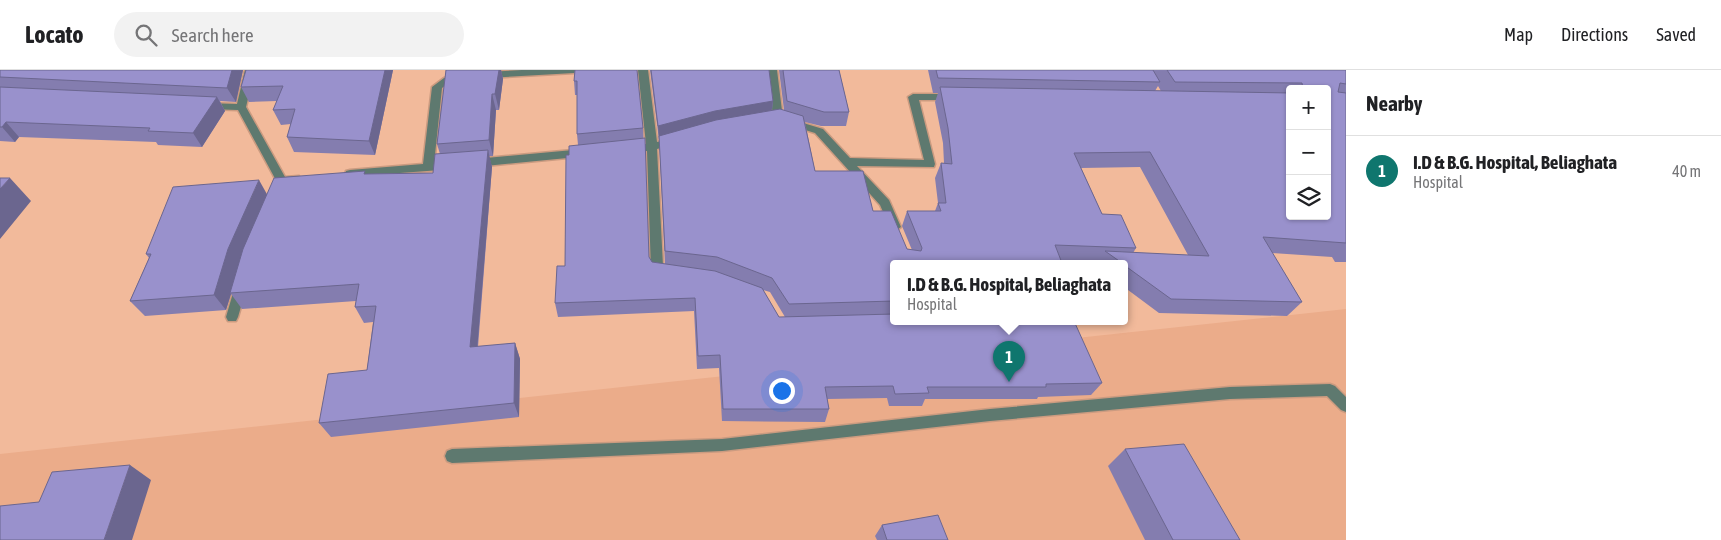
<!DOCTYPE html>
<html lang="en">
<head>
<meta charset="utf-8">
<style>
  :root { --surface:#fff; --page:#f2f2f2; --text:#202124; --muted:#757577; --line:#e0e0e0; --accent:#0f766e }
  body { margin:0; font-family:"Asap Condensed",sans-serif; background:var(--page); color:var(--text) }
  .controls { position:absolute; right:15px; top:15px; display:grid; overflow:hidden; border-radius:5px; box-shadow:0 1px 4px #0004 }
  .controls button { width:45px; height:45px; display:grid; place-items:center; padding:0; border:0; border-bottom:1px solid var(--line); background:var(--surface); color:var(--text); font:25px sans-serif }
  .you { position:absolute; left:781px; top:320px; width:18px; height:18px; margin:-12px; border:4px solid #fff; border-radius:50%; background:#1a73e8; box-shadow:0 0 0 8px #1a73e833 }
  .badge { display:grid; place-items:center; width:32px; height:32px; border-radius:50%; background:var(--accent); color:#fff; font-size:16px; font-weight:700 }
  .pin { position:absolute; translate:-50% -41px; filter:drop-shadow(0 1px 2px #0008) }
  .pin::after { content:''; position:absolute; top:26px; width:18px; height:15px; background:inherit; clip-path:polygon(0 0,100% 0,50% 100%) }
  .popup { position:absolute; left:890px; top:190px; width:238px; height:65px; box-sizing:border-box; display:grid; place-content:center; border-radius:5px; background:var(--surface); filter:drop-shadow(0 1px 4px #0005); font-size:16px; white-space:nowrap; color:var(--muted) }
  .popup b { font-size:19px; color:var(--text) }
  .popup::after { content:''; position:absolute; left:50%; top:100%; margin-left:-10px; border:10px solid transparent; border-top-color:var(--surface) }
  .list { margin:0; padding:0; list-style:none }
  h2 { display:flex; justify-content:space-between; align-items:center; height:65px; margin:0; padding:0 20px; font-size:21px }
  h2 small { font-size:16px; font-weight:400; color:var(--muted) }
  .list li { display:grid; grid-template-columns:32px 1fr auto; gap:15px; align-items:center; box-sizing:border-box; height:70px; padding:0 20px; border-top:1px solid var(--line) }
  .list b { display:block; font-size:19px; white-space:nowrap }
  .list p { margin:0; font-size:16px; white-space:nowrap; color:var(--muted) }
  .list em { font-size:16px; font-style:normal; color:var(--muted) }
  .icon { flex:none; width:28px; height:28px; fill:none; stroke:currentColor; stroke-width:2; stroke-linecap:round; stroke-linejoin:round }
  .map { position:relative; flex:none; width:1346px; height:470px; overflow:hidden }
  header { display:flex; align-items:center; gap:30px; box-sizing:border-box; height:70px; padding:0 25px; background:var(--surface); border-bottom:1px solid var(--line) }
  header strong { font-size:24px }
  nav { display:flex; gap:28px; margin-inline-start:auto; font-size:18px }
  .search { width:350px; height:45px; background:var(--page); display:flex; align-items:center; gap:12px; box-sizing:border-box; padding:0 18px; border-radius:28px; color:var(--muted); font-size:19px }
  main { display:flex }
  aside { flex:1; background:var(--surface) }
  .map>svg:first-child { display:block }
  .built { fill:#ebac8a }
  .lines { fill:none; stroke-linecap:round; stroke-linejoin:round }
  .minor-casing { stroke:#cb9b80; stroke-width:3 }
  .minor { fill:#5e796f; fill-rule:evenodd }
  .wall { fill:#847daf; fill-rule:evenodd }
  .shaded-wall { fill:#6b668f }
  .building { fill:#9991cc; stroke:#6b668f }
</style>
</head>
<body>
<header>
<strong>Locato</strong>
<div class="search"><svg class="icon" aria-label="search" viewBox="0 0 24 24"><circle cx="10" cy="10" r="6"/><path d="M15 15l6 6"/></svg>Search here</div>
<nav><a>Map</a><a>Directions</a><a>Saved</a></nav>
</header>
<main>
<div class="map">
<svg width="1346" height="470" viewBox="0 0 1346 470">
  <rect width="100%" height="100%" fill="#f2ba9b"/>
  <!-- built -->
  <path class="built" d="M 1346,239 L 1346,470 L 0,470 L 0,384 Z"/>
  <g class="lines">
    <!-- minor casing -->
    <g class="minor-casing">
      <path id="minor" d="M 245,0 L 255,0 L 246,37 L 285,107 L 299,106 L 300,109 L 299,112 L 278,114 L 238,40 L 207,39 L 202,36 L 207,33 L 237,34 Z
        M 522,0 L 579,0 L 574,3 L 486,8 L 481,5 L 486,2 Z
        M 638,0 L 648,0 L 657,72 L 675,68 L 680,71 L 679,73 L 657,79 L 663,196 L 669,198 L 671,201 L 665,206 L 653,204 L 651,201 L 647,81 L 629,83 L 624,79 L 629,75 L 646,74 Z
        M 767,0 L 777,0 L 783,49 L 782,51 L 771,53 L 766,50 L 773,46 Z
        M 461,4 L 464,5 L 464,9 L 450,12 L 442,18 L 434,94 L 450,92 L 455,96 L 454,99 L 346,107 L 345,104 L 346,101 L 350,100 L 423,94 L 432,17 L 444,8 Z
        M 913,24 L 951,24 L 956,27 L 951,30 L 919,30 L 935,94 L 934,97 L 857,96 L 889,130 L 901,157 L 895,161 L 891,160 L 880,135 L 815,63 L 786,54 L 785,52 L 790,49 L 823,59 L 850,88 L 924,90 L 908,27 Z
        M 584,79 L 588,80 L 588,86 L 475,97 L 470,93 L 475,89 Z
        M 241,211 L 245,213 L 247,216 L 238,247 L 236,251 L 228,251 L 226,247 L 235,216 L 237,213 Z
        M 1330,314 L 1335,316 L 1346,327 L 1346,342 L 1341,340 L 1327,326 L 1230,329 L 990,351 L 722,381 L 452,393 L 447,391 L 445,386 L 447,381 L 452,379 L 722,369 L 990,339 L 1230,317 Z"/>
    </g>
    <!-- minor -->
    <use href="#minor" class="minor"/>
  </g>
  <!-- wall -->
  <path class="wall" d="M 0,0 L 243,0 L 236,32 L 220,31 L 225,41 L 202,77 L 158,75 L 156,72 L 19,67 L 15,72 L 0,71 Z
    M 246,0 L 393,0 L 375,85 L 294,82 L 287,67 L 291,54 L 281,55 L 273,40 L 277,31 L 249,32 L 241,17 Z
    M 446,0 L 502,0 L 501,0 L 503,9 L 499,40 L 496,40 L 493,86 L 489,86 L 492,97 L 478,277 L 515,273 L 520,289 L 519,347 L 331,367 L 319,353 L 367,300 L 373,252 L 364,253 L 355,237 L 356,231 L 242,239 L 231,224 L 226,240 L 145,246 L 130,231 L 149,188 L 146,184 L 267,124 L 366,104 L 433,103 L 440,84 L 437,74 Z
    M 575,0 L 643,58 L 649,187 L 652,192 L 665,194 L 659,70 L 650,0 L 769,0 L 773,31 L 772,40 L 784,40 L 779,0 L 839,0 L 849,42 L 846,56 L 821,56 L 805,52 L 815,101 L 873,141 L 907,179 L 912,180 L 902,156 L 907,141 L 935,141 L 938,133 L 935,108 L 941,93 L 944,93 L 943,73 L 935,32 L 938,23 L 933,23 L 928,0 L 1346,0 L 1346,192 L 1335,192 L 1332,187 L 1272,183 L 1302,232 L 1287,246 L 1159,243 L 1124,217 L 1124,193 L 1097,193 L 1098,191 L 1061,190 L 894,193 L 894,244 L 1102,313 L 1091,325 L 1038,327 L 1037,329 L 925,329 L 922,336 L 889,336 L 887,328 L 827,329 L 829,339 L 825,352 L 722,351 L 719,298 L 697,299 L 694,241 L 558,247 L 555,233 L 565,196 L 569,85 L 578,75 L 577,64 L 577,25 L 575,25 L 574,11 ZM 1158,16 L 1161,21 L 1155,21 ZM 1290,19 L 1327,19 L 1290,146 ZM 1140,97 L 1188,185 L 1133,183 L 1136,178 L 1102,144 L 1081,98 ZM 763,220 L 770,222 L 785,247 L 779,247 Z
    M 1125,379 L 1240,470 L 1145,470 L 1108,396 Z
    M 882,455 L 948,470 L 877,470 L 875,466 Z"/>
  <!-- shaded-wall -->
  <path class="shaded-wall" d="M 232,0 L 243,0 L 236,32 L 227,18 Z
    M 385,0 L 393,0 L 375,85 L 369,71 Z
    M 450,0 L 502,0 L 501,0 L 503,9 L 499,40 L 495,24 Z
    M 492,24 L 496,40 L 493,86 L 489,70 Z
    M 217,27 L 225,41 L 202,77 L 193,63 Z
    M 773,31 L 771,45 L 659,70 L 658,56 L 715,41 Z
    M 6,52 L 19,67 L 15,72 L 2,57 Z
    M 488,80 L 492,97 L 476,293 L 470,277 Z
    M 10,108 L 31,131 L 0,169 L 0,119 Z
    M 259,110 L 268,126 L 230,223 L 231,224 L 226,240 L 214,225 L 228,179 Z
    M 515,273 L 520,289 L 519,347 L 514,333 Z
    M 130,395 L 151,410 L 132,470 L 104,470 Z"/>
  <!-- building -->
  <path class="building" d="M 0,0 L 232,0 L 227,18 L 0,7 Z
    M 246,0 L 385,0 L 369,71 L 287,67 L 295,39 L 273,40 L 283,16 L 241,17 Z
    M 446,0 L 499,0 L 495,24 L 492,24 L 489,70 L 437,74 Z
    M 575,0 L 637,0 L 643,58 L 577,64 L 577,11 L 574,11 Z
    M 651,0 L 769,0 L 773,31 L 715,41 L 658,56 Z
    M 783,0 L 839,0 L 849,42 L 824,42 L 787,31 Z
    M 936,0 L 1153,0 L 1160,12 L 938,8 Z
    M 1167,0 L 1346,0 L 1346,14 L 1340,13 L 1338,22 L 1346,23 L 1346,173 L 1263,167 L 1302,232 L 1171,229 L 1124,195 L 1124,193 L 1122,193 L 1105,181 L 1209,186 L 1150,82 L 1074,83 L 1102,144 L 1121,145 L 1136,178 L 1055,175 L 1062,193 L 894,193 L 894,231 L 789,234 L 772,208 L 717,187 L 665,181 L 659,66 L 716,50 L 780,39 L 803,46 L 815,101 L 863,101 L 873,141 L 891,141 L 907,179 L 921,181 L 922,178 L 907,141 L 941,141 L 938,133 L 946,133 L 941,93 L 952,94 L 948,58 L 940,17 L 1290,23 L 1290,146 L 1327,146 L 1327,19 L 1303,19 L 1302,13 L 1175,12 Z
    M 0,17 L 217,27 L 193,63 L 148,61 L 150,58 L 6,52 L 2,57 L 0,57 Z
    M 645,68 L 649,187 L 652,192 L 715,201 L 762,218 L 779,247 L 894,244 L 894,251 L 1074,251 L 1102,313 L 1046,314 L 1046,317 L 927,317 L 929,323 L 895,324 L 893,316 L 825,317 L 829,339 L 723,339 L 720,285 L 698,286 L 695,228 L 555,233 L 557,196 L 565,196 L 566,85 L 569,85 L 569,76 Z
    M 488,80 L 470,277 L 515,273 L 514,333 L 319,353 L 328,304 L 367,300 L 376,236 L 355,237 L 359,214 L 230,223 L 243,179 L 274,108 L 365,101 L 364,104 L 433,103 L 435,84 Z
    M 0,108 L 10,108 L 0,119 Z
    M 259,110 L 228,179 L 214,225 L 130,231 L 151,184 L 146,184 L 173,117 Z
    M 1184,374 L 1240,470 L 1173,470 L 1125,379 Z
    M 130,395 L 104,470 L 0,470 L 0,436 L 39,432 L 52,402 Z
    M 938,445 L 948,470 L 887,470 L 882,455 Z"/>
</svg>
<div class="controls">
<button>+</button>
<button>−</button>
<button><svg class="icon" aria-label="layers" viewBox="0 0 24 24"><path d="M12 4l9 5-9 5-9-5zM3 14l9 5 9-5"/></svg></button>
</div>
<div class="you"></div>
<div class="pin badge" style="left:1009px;top:312px">1</div>
<div class="popup"><b>I.D &amp; B.G. Hospital, Beliaghata</b>Hospital</div>
</div>
<aside>
<h2>Nearby<small></small></h2>
<ul class="list">
<li><span class="badge">1</span><div><b>I.D &amp; B.G. Hospital, Beliaghata</b><p>Hospital</p></div><em>40 m</em></li>
</ul>
</aside>
</main>
</body>
</html>
